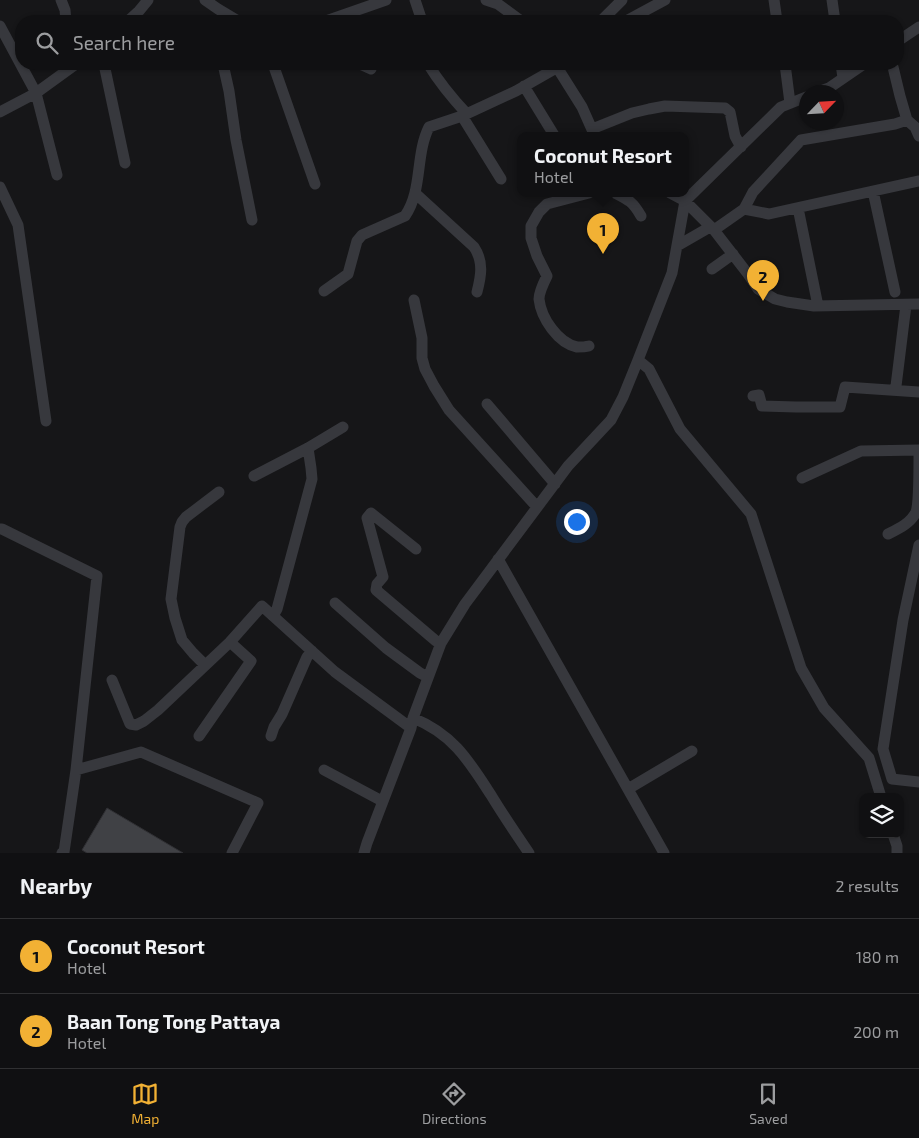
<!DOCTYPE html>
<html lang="en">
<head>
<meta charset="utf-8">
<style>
  :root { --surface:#101012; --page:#1e1e20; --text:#f1f3f6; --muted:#9c9d9f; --line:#303032; --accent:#f2b134 }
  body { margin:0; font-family:"Exo 2",sans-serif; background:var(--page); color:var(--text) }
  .controls { position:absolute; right:15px; bottom:15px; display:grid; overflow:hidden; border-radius:10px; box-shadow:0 1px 4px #0004 }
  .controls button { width:45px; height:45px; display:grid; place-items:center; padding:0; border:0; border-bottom:1px solid var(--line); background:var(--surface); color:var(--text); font:25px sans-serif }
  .compass { position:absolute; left:799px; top:85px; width:45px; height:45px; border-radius:50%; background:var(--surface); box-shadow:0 1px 4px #0004; rotate:65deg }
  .you { position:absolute; left:576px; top:521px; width:18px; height:18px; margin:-12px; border:4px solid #fff; border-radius:50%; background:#1a73e8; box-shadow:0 0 0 8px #1a73e833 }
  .badge { display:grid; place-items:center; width:32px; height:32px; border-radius:50%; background:var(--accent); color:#111; font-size:16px; font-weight:700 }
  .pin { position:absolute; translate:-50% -41px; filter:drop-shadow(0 1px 2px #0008) }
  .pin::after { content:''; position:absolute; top:26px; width:18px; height:15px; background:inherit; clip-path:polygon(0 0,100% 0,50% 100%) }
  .popup { position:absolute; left:517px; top:132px; width:172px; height:65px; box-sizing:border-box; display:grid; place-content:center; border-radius:10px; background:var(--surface); filter:drop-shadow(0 1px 4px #0005); font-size:16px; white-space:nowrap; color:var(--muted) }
  .popup b { font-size:19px; color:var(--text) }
  .popup::after { content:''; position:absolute; left:50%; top:100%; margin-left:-10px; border:10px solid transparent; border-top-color:var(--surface) }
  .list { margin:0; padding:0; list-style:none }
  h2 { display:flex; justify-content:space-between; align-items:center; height:65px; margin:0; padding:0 20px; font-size:21px }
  h2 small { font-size:16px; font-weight:400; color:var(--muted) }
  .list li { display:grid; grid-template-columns:32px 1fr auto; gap:15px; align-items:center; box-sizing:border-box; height:75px; padding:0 20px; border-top:1px solid var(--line) }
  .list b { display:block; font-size:19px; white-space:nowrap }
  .list p { margin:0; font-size:16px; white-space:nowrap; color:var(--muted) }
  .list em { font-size:16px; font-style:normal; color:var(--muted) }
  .icon { flex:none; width:28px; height:28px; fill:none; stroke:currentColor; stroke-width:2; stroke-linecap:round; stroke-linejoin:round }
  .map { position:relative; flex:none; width:919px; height:853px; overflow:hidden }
  .search { position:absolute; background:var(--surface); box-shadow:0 1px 4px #0004; left:15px; right:15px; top:15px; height:55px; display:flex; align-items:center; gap:12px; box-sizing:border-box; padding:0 18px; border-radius:20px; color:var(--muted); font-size:19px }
  .sheet { height:215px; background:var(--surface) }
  nav { display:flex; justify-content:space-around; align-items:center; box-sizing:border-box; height:70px; border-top:1px solid var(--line); background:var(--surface); font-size:14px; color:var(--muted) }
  nav a { display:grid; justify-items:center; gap:2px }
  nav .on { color:var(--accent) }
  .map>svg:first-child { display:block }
  .building { fill:#404145; stroke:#303034 }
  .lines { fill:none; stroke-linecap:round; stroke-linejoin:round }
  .minor { stroke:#37383d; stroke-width:11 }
</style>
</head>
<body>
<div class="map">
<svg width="919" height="853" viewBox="0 0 919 853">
  <rect width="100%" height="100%" fill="#161618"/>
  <!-- building -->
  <path class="building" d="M 107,808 L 183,853 L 87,853 L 82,850 Z"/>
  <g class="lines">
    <!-- minor -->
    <path class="minor" d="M 61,0 L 65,10 L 66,21
      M 205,0 L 218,9 L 238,21
      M 415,0 L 422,21
      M 486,0 L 498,4 L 521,21
      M 774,0 L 777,21
      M 832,0 L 835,21
      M 128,21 L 139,11 L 148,0
      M 326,21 L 386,0
      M 601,21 L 622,0
      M 626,21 L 665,0
      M 0,26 L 36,93 L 57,175
      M 898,41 L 919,27
      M 104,64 L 125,163
      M 223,64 L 229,91 L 236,140 L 252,220
      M 273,64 L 315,184
      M 360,64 L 371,69
      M 428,64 C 439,82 452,98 467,114
      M 555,64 L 582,107 L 594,134
      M 785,64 L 790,103
      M 841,64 L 843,78
      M 893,67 L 900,96 L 907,120 L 915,127 L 919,136
      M 524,86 L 554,135
      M 818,92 L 829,88 L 864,64
      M 0,112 L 36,93 L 76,64
      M 462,116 L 501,179
      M 592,129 L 632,113 L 649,109 L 665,106 L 725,108 L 730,112 L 735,136 L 741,147
      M 0,187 L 18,225 L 46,421
      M 873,191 L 895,292
      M 415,193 L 474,247 C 484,262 481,276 477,292
      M 589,193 L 547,204 L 539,212 L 531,226 L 531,238 L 537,256 L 547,276 C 544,282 539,292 539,299 C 541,318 558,343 577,347 C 581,347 585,347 589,346
      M 615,193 C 629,200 633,202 641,216
      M 670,193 L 685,201 L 714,230 L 748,274 L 758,289 L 775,299 L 787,302 L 814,306 L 919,304
      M 798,208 L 817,301
      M 744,209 L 769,214 L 918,181
      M 714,230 L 744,209 L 753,192 L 801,140 L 895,124 L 907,120
      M 677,246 L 710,227
      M 712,269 L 733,254
      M 324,291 L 348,274 L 357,241 L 362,235 L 405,216 C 423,190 415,155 429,127 L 462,116 L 516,91 L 558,67
      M 414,300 L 422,338 L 422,358 L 425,369 L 434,386 L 449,410 L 537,507
      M 638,360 L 649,369 L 680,429 L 751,514 L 801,668 L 824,708 L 869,758 L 881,797
      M 896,386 L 906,305
      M 753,396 L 759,395 L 762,406 L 796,407 L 840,407 L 845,387 L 919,392
      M 487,404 L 555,484
      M 254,476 L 308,448 L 343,427
      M 802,478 L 861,451 L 919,450
      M 0,529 L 2,529 L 97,576 L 76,770 L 64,852 L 62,853
      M 888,534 C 898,529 911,523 916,512 C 919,504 919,467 919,456
      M 919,545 L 903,620 L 883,749 L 892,779 L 919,782
      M 416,549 L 371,513 L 367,518 L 383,577 L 377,584 L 376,590 L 436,641 L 441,643
      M 498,559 L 664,853
      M 335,603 L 386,648 L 420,673 L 428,677
      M 273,616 L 277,609 L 312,479 L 311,468 L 308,448
      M 205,665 L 193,653 L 182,640 L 175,618 L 171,599 L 180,527 L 182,522 L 186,517 L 219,492
      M 112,680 L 130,724 L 136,725 L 144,721 L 158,710 L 230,642 L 262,606 L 335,672 L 411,728
      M 413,718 C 453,734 469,761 491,795 C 503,815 516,834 529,853
      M 199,736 L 251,661 L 230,642
      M 271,736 L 274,727 L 282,714 L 307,657 L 312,651
      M 76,770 L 141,752 L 258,803 L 232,853
      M 324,770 L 382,801
      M 628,789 L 692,751
      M 893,834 L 897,846 L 897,853
      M 364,853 L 367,843 L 411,728 L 413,718 L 441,643 L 465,604 L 568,466 L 611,420 L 623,397 L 638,360 L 672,273 L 685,201 L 781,107 L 806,97"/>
  </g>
</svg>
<div class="controls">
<button><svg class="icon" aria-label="layers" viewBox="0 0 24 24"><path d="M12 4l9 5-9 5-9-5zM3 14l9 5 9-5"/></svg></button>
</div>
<svg class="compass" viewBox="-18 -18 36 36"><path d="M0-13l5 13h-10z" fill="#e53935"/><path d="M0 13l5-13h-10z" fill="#9c9d9f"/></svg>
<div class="you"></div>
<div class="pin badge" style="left:603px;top:254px">1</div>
<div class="popup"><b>Coconut Resort</b>Hotel</div>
<div class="pin badge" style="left:763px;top:301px">2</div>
<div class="search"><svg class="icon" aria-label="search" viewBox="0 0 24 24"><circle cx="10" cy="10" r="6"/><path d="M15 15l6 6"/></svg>Search here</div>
</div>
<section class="sheet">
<h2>Nearby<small>2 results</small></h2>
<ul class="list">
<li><span class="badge">1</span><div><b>Coconut Resort</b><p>Hotel</p></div><em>180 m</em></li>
<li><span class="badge">2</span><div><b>Baan Tong Tong Pattaya</b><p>Hotel</p></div><em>200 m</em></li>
</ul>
</section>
<nav>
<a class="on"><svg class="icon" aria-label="map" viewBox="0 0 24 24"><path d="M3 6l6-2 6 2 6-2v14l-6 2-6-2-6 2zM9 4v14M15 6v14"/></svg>Map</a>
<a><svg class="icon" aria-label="directions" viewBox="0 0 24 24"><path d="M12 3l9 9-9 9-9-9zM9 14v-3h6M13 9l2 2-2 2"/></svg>Directions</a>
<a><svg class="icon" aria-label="saved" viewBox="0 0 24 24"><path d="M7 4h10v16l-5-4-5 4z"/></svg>Saved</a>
</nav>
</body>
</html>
